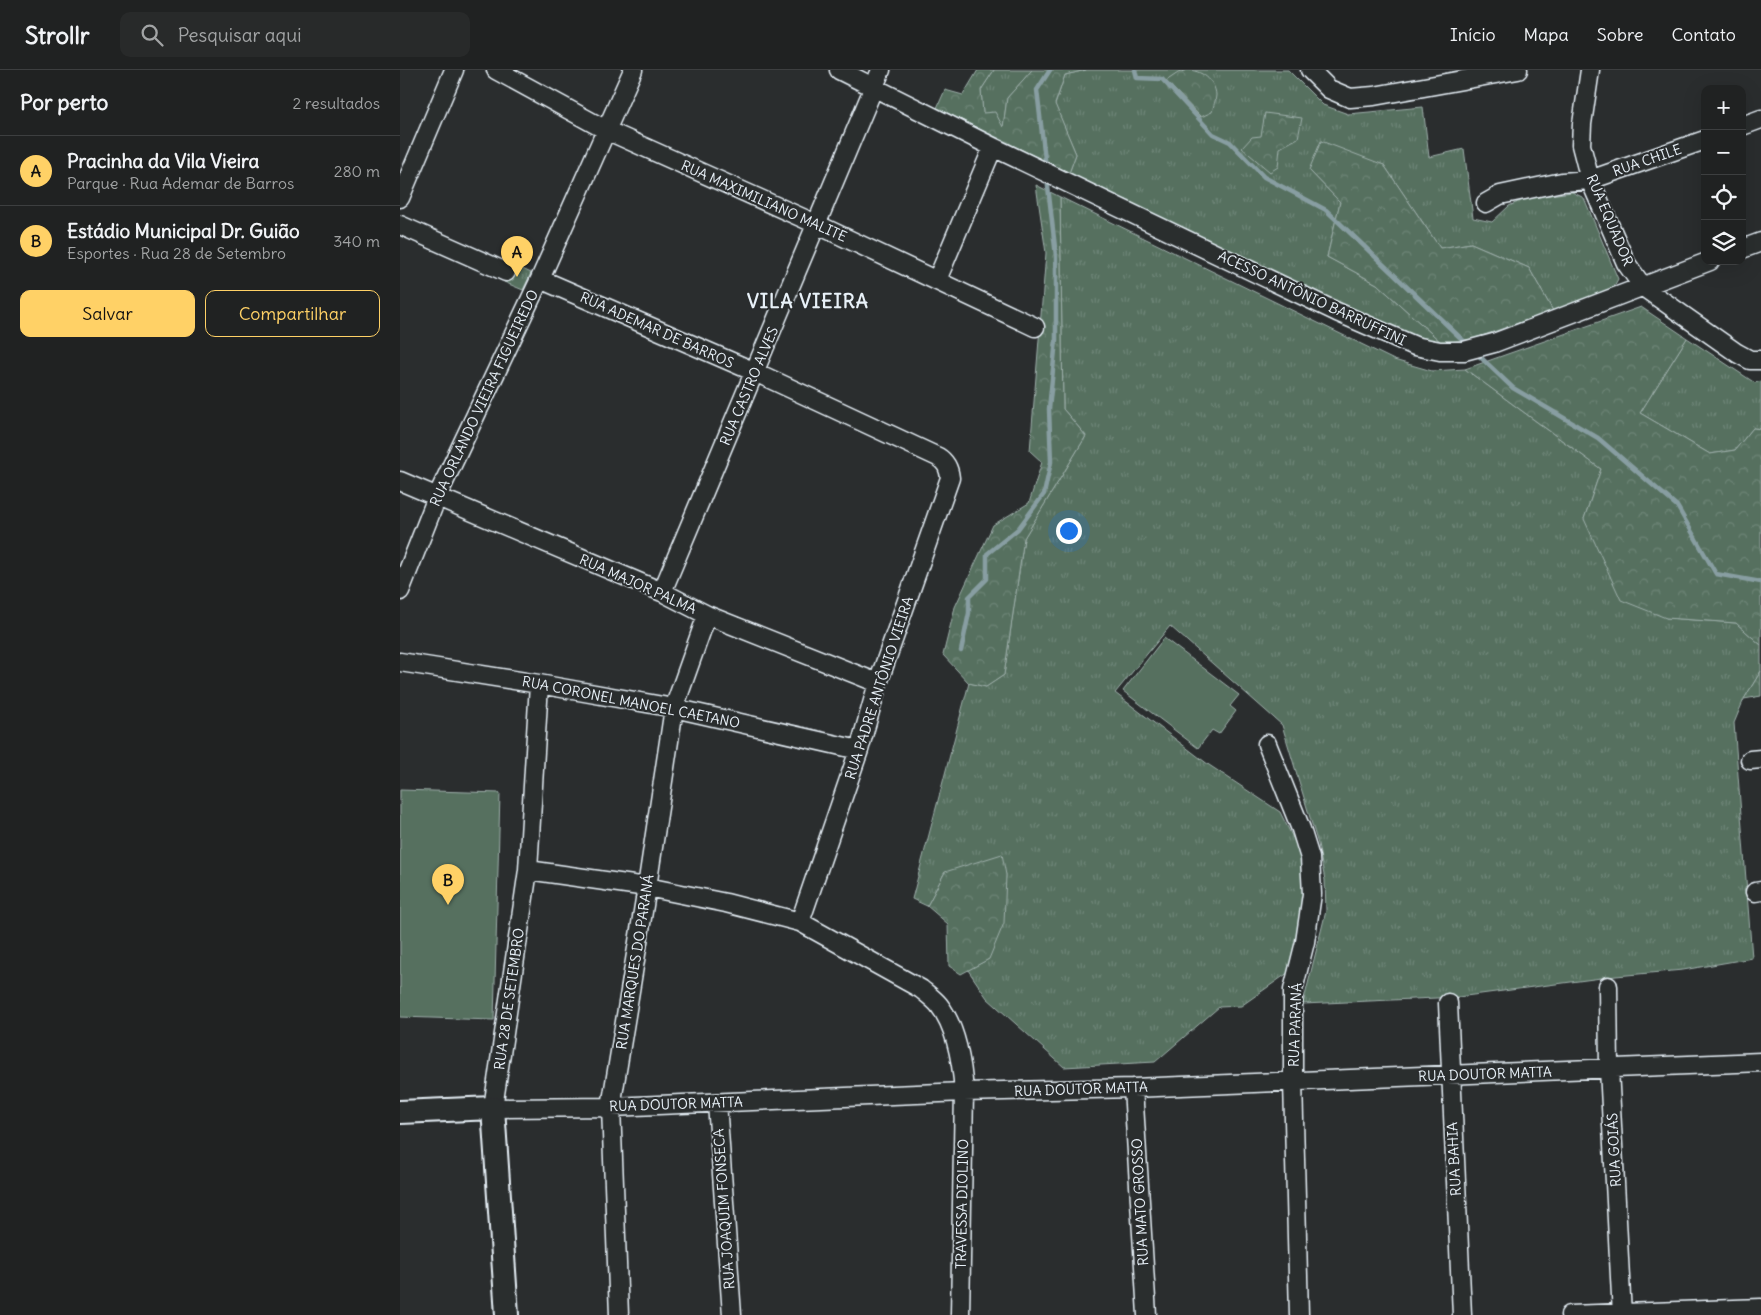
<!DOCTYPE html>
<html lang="pt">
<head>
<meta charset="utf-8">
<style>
  :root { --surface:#202222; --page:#282a2a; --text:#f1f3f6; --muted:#a2a4a5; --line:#3d3f40; --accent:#ffd166 }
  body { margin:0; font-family:Delius,sans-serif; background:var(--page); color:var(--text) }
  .controls { position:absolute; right:15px; top:15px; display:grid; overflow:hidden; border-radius:10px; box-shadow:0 5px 20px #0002 }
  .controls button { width:45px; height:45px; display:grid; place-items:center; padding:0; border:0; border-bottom:1px solid var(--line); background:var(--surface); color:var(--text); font:25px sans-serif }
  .you { position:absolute; left:668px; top:460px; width:18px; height:18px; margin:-12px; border:4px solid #fff; border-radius:50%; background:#1a73e8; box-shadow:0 0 0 8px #1a73e833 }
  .badge { display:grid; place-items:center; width:32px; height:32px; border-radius:50%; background:var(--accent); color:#111; font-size:16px; font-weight:700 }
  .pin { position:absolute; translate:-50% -41px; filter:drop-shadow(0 1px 2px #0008) }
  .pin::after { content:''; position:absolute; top:26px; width:18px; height:15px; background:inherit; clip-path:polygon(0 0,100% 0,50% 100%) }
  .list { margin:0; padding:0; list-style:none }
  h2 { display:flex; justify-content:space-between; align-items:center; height:65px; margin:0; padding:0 20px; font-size:21px }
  h2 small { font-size:16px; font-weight:400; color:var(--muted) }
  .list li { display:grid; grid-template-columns:32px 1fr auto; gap:15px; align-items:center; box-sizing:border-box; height:70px; padding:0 20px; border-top:1px solid var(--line) }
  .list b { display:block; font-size:19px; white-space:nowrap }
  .list p { margin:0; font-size:16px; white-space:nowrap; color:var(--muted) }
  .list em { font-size:16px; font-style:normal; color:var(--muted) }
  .actions { display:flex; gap:10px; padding:15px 20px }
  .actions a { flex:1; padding:11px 0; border:1px solid var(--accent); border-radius:10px; text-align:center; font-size:18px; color:var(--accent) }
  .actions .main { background:var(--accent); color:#111 }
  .icon { flex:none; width:28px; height:28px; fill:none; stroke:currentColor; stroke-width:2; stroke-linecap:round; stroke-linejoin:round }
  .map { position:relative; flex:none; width:1361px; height:1245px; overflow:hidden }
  header { display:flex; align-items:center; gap:30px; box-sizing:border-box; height:70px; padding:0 25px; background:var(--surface); border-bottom:1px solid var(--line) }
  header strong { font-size:24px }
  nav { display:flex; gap:28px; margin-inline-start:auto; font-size:18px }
  .search { width:350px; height:45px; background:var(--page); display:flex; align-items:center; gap:12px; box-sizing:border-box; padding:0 18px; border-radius:10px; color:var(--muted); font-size:19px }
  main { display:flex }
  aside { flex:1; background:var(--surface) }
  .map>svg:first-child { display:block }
  .grass { fill:url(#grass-tufts); stroke:#9fb0ac }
  .forest { fill:url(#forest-crowns); stroke:#9fb0ac }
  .garden { fill:#56705f; stroke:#9fb0ac }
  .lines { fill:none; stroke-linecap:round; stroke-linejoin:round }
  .stream { stroke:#889ea2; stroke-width:4.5 }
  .minor-casing { stroke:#e8f1f8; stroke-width:21 }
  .major-casing { stroke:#e8f1f8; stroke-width:26 }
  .minor { stroke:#2a2d2e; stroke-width:18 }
  .major { stroke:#2a2d2e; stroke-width:22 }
  .labels { text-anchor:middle; stroke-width:4; stroke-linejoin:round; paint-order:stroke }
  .street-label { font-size:14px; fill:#e8f1f8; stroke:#2a2d2e }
  .district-label { font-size:19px; font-weight:bold; letter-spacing:1px; fill:#e8f1f8; stroke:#2a2d2e }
</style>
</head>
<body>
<header>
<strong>Strollr</strong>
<div class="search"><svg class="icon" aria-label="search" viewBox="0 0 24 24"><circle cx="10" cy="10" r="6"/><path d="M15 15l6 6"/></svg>Pesquisar aqui</div>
<nav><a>Início</a><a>Mapa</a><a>Sobre</a><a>Contato</a></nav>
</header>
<main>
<aside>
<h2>Por perto<small>2 resultados</small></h2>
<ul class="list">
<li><span class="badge">A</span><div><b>Pracinha da Vila Vieira</b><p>Parque · Rua Ademar de Barros</p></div><em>280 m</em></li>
<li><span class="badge">B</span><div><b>Estádio Municipal Dr. Guião</b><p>Esportes · Rua 28 de Setembro</p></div><em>340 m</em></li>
</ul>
<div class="actions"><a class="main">Salvar</a><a>Compartilhar</a></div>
</aside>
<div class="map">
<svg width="1361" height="1245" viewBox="0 0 1361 1245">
  <defs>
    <pattern id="grass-tufts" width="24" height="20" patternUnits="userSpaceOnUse" patternTransform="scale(1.25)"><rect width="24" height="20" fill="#56705f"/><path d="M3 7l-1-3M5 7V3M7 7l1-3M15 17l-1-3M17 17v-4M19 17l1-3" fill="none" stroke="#6e8577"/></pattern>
    <pattern id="forest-crowns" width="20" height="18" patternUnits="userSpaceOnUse" patternTransform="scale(1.25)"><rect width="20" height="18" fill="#56705f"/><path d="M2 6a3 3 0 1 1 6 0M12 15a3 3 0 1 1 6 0" fill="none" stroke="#6e8577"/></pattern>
  </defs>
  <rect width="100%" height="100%" fill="#2a2d2e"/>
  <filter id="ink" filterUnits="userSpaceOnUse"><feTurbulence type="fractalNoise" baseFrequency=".02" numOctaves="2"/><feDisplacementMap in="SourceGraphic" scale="10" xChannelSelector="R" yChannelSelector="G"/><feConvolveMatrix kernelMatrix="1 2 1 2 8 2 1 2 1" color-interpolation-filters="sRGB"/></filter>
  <g filter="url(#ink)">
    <!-- grass -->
    <path class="grass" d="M 594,0 L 632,0 L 607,28 L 603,58 L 583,44 L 581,20 Z
      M 686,0 L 888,0 L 923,35 L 948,44 L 1023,37 L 1029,87 L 1064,79 L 1073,148 L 1092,152 L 1109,136 L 1127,128 L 1172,122 L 1184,128 L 1218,209 L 1212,220 L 1153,241 L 1129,198 L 1071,173 L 1040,178 L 984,95 L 909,100 L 940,132 L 927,187 L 977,214 L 1042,273 L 1009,269 L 669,103 L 676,84 L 655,35 L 665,5 Z
      M 660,127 L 994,290 L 1032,301 L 1065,299 L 1201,399 L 1184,449 L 1266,548 L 1336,553 L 1361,575 L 1361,601 L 1344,629 L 1334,653 L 1352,888 L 1283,900 L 1216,906 L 1058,927 L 903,934 L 926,841 L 925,810 L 918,774 L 882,655 L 770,556 L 715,623 L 809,695 L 880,742 L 899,780 L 907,813 L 892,900 L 841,936 L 819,937 L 755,992 L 664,997 L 587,928 L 568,900 L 589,889 L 545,802 L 527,836 L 512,829 L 569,613 L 586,617 L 604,605 L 624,468 L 686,366 L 663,339 Z
      M 112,194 L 131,203 L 123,220 L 104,212 Z
      M 1287,268 L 1355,313 L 1361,311 L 1361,359 L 1353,358 L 1335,380 L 1310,384 L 1240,343 Z"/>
    <!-- forest -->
    <path class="forest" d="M 578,0 L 594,0 L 581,20 L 583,43 L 595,42 L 603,57 L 607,28 L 632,0 L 686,0 L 665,5 L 655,34 L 676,84 L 669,103 L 537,38 L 545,20 L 563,25 Z
      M 787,0 C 801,0 815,10 816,25 C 816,30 813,37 812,42 L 801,47 L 766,11 L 778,3 Z
      M 865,43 L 902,48 L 898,68 L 880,78 L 878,97 L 870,102 L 842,78 L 852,67 L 861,66 Z
      M 921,71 L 984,95 L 1040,178 L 1071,173 L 1129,198 L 1153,241 L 1073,269 L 1042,273 L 977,214 L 927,187 L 940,132 L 909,100 Z
      M 636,115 L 660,127 L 663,339 L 686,366 L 624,468 L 604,605 L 586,617 L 569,613 L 543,585 L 555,537 L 593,455 L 629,433 L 642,392 L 630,381 L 646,183 Z
      M 1241,237 L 1287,268 L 1240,343 L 1310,384 L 1335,380 L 1353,358 L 1361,359 L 1361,575 L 1336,553 L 1266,548 L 1221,530 L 1184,449 L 1201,399 L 1065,299 Z
      M 1361,601 L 1361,626 L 1344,629 Z
      M 602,784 L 606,805 L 604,853 L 589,889 L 561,904 L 549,896 L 548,854 L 527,836 L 545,802 Z"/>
    <!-- garden -->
    <path class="garden" d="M 764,568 L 839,625 L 830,636 L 836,641 L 819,664 L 812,660 L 798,678 L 723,621 Z
      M 0,720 L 100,723 L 94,950 L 0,947 Z"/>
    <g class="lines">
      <!-- stream -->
      <path class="stream" d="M 735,0 L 737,8 L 762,9 L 813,64 L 830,72 L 864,107 L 926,140 L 1068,275
        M 646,98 L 637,20 L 650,0
        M 1075,282 L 1113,318 L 1198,368 L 1277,436 L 1316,504 L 1361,512
        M 561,581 L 569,543 L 569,527 L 587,509 L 587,484 L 618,459 L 644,424 L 651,392 L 649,339 L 656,270 L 656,186 L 647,108"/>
      <!-- minor casing -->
      <g class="minor-casing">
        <path id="minor" d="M 96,0 L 206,60 L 416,154 L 635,257
          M 439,0 L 593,77 L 937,242 L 1015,276 L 1040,281 L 1064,281 L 1094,273 L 1310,191
          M 910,0 L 929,19 L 950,28 L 974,26 L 1118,0
          M 1190,0 L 1182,54 L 1181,75 L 1190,110 L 1226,193 L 1243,217 L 1337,283 L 1350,290 L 1361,290
          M 1342,56 L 1361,49
          M 0,128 L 54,0
          M 1086,133 L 1100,125 L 1162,112 L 1190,110 L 1305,70
          M 0,155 L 106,202
          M 1342,179 L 1361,172
          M 140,209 L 355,302 L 538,387 C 546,392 549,398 550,408 L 478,613 L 459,680 L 400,852
          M 537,210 L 593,77
          M 0,411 L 262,522 L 307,545 L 478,613
          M 0,521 L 37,427 L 140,209 L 233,0
          M 262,522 L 481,0
          M 0,592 L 139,614 L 274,638 L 459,680
          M 139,614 L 128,800 L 93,1038 L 211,1037 L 564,1022 L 733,1018 L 1361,992
          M 867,674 L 901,759 L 910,788 L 912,824 L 905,872 L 893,920 L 893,1011 L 899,1245
          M 1350,690 L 1361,689
          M 128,800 L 247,817 L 326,833 L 400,852 L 521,919 C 527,924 534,929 539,935 C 557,958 562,994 564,1022 L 560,1245
          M 1355,822 L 1361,821
          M 1208,916 L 1209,999 L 1222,1245
          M 1048,933 L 1062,1245
          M 733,1018 L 747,1245
          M 317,1033 L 332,1245
          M 219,1245 L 211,1037 L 247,817 L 274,638 L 307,545
          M 1170,1245 L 1361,1238"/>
      </g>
      <!-- major casing -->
      <g class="major-casing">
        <path id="major" d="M 0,1042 L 93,1038 L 107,1245"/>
      </g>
      <!-- minor -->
      <use href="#minor" class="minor"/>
      <!-- major -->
      <use href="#major" class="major"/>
    </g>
  </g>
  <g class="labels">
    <!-- street labels -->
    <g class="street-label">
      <text transform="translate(1247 90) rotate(-19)" y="5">RUA CHILE</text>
      <text transform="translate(364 131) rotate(24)" y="5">RUA MAXIMILIANO MALITE</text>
      <text transform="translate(1210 150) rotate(67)" y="5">RUA EQUADOR</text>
      <text transform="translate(912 228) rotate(25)" y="5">ACESSO ANTÔNIO BARRUFFINI</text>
      <text transform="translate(257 260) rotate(24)" y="5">RUA ADEMAR DE BARROS</text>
      <text transform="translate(349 316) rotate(-67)" y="5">RUA CASTRO ALVES</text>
      <text transform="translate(84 328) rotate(-65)" y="5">RUA ORLANDO VIEIRA FIGUEIREDO</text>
      <text transform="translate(238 514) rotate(24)" y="5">RUA MAJOR PALMA</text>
      <text transform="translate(479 618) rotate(-72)" y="5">RUA PADRE ANTÔNIO VIEIRA</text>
      <text transform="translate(231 632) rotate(11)" y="5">RUA CORONEL MANOEL CAETANO</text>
      <text transform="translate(235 892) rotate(-81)" y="5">RUA MARQUES DO PARANÁ</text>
      <text transform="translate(109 929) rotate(-82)" y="5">RUA 28 DE SETEMBRO</text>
      <text transform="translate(895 955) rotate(-88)" y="5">RUA PARANÁ</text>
      <text transform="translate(1085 1004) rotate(-2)" y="5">RUA DOUTOR MATTA</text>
      <text transform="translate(681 1019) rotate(-2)" y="5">RUA DOUTOR MATTA</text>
      <text transform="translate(276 1034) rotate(-2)" y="5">RUA DOUTOR MATTA</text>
      <text transform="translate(1214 1080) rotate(-93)" y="5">RUA GOIÁS</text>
      <text transform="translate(1054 1089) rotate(-93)" y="5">RUA BAHIA</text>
      <text transform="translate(740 1132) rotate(-93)" y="5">RUA MATO GROSSO</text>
      <text transform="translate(562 1134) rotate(-89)" y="5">TRAVESSA DIOLINO</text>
      <text transform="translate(324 1139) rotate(-94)" y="5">RUA JOAQUIM FONSECA</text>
    </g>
    <!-- district labels -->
    <g class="district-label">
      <text x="408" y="238">VILA VIEIRA</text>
    </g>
  </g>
</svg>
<div class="controls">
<button>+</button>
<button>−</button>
<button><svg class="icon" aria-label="locate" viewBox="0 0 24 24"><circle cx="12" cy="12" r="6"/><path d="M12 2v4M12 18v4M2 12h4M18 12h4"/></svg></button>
<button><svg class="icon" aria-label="layers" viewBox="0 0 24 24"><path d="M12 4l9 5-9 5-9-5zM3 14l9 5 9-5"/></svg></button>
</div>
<div class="you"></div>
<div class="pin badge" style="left:117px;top:207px">A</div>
<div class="pin badge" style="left:48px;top:835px">B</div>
</div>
</main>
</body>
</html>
